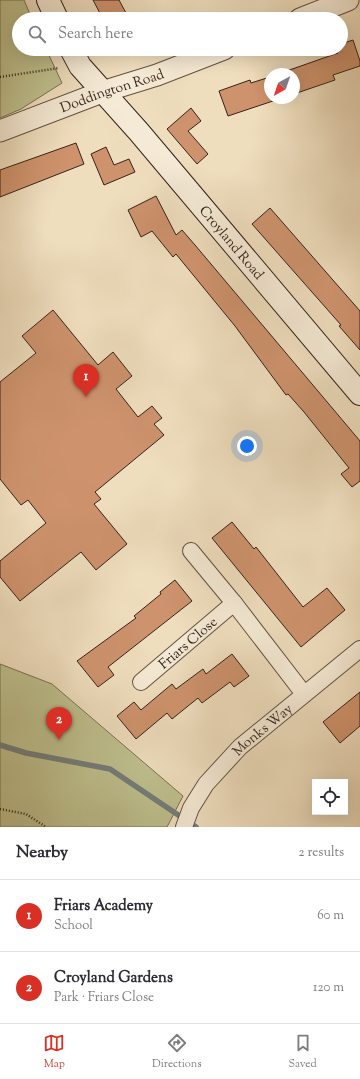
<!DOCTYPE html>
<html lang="en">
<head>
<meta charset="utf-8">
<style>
  :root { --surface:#fff; --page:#f7f7f7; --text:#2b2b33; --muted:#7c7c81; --line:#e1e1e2; --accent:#d93025 }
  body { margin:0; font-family:"Sorts Mill Goudy",serif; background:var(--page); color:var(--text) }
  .controls { position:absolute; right:12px; bottom:12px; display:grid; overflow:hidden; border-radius:0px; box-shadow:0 4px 16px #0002 }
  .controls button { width:36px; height:36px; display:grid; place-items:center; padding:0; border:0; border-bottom:1px solid var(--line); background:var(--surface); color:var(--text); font:20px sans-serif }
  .compass { position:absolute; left:264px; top:68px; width:36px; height:36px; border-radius:50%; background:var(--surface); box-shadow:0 4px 16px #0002; rotate:220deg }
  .you { position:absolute; left:247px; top:446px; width:14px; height:14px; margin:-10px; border:3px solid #fff; border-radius:50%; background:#1a73e8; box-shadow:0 0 0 6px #1a73e833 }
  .badge { display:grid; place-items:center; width:26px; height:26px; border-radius:50%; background:var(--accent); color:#fff; font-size:13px; font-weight:700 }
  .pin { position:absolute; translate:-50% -33px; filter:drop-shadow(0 1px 2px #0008) }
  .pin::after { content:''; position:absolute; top:21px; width:14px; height:12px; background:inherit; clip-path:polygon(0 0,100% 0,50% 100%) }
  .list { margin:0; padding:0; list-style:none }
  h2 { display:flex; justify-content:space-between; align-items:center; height:52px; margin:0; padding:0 16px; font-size:17px }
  h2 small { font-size:13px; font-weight:400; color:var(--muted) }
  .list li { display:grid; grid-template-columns:26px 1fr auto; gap:12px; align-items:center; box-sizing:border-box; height:72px; padding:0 16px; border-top:1px solid var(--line) }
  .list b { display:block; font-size:15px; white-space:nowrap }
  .list p { margin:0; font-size:13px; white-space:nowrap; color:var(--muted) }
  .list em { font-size:13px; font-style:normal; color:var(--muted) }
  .icon { flex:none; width:22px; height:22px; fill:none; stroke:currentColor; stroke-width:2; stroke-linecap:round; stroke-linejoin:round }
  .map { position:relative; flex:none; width:360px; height:827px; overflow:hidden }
  .search { position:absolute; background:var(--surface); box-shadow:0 4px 16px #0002; left:12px; right:12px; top:12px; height:44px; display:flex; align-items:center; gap:10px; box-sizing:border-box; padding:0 14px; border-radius:22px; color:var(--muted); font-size:15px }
  .sheet { height:196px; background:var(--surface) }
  nav { display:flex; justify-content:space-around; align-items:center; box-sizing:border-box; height:56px; border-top:1px solid var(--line); background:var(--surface); font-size:11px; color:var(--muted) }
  nav a { display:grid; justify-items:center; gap:2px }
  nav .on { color:var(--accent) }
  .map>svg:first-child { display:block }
  .green { fill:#bec08e; stroke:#797254 }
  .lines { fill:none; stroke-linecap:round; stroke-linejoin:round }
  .stream { stroke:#737e7a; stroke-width:5.5 }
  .building { fill:#ce936d; stroke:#34231a }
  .minor-casing { stroke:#635243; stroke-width:18 }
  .tertiary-casing { stroke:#635243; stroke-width:23 }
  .secondary-casing { stroke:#34231a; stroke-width:24 }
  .path { stroke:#34231a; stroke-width:2.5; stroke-dasharray:1 2; stroke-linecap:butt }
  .minor { stroke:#f5ead5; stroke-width:16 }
  .tertiary { stroke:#f5ead5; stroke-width:21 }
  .secondary { stroke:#f5ead5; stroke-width:22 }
  .labels { text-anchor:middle; stroke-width:3; stroke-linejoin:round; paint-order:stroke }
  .street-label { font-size:14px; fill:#34231a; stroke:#f5ead5 }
</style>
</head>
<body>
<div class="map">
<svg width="360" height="827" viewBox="0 0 360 827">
  <rect width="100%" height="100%" fill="#efdebe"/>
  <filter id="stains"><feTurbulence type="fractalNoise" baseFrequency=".005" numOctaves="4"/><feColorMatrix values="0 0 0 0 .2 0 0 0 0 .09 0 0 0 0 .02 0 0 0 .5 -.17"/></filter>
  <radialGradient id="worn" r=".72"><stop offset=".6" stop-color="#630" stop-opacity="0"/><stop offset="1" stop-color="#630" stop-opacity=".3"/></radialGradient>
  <!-- green -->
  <path class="green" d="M 0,0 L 24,0 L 32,19 L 19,19 L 19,49 L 46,49 L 62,83 L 21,109 L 0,118 Z
    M 0,664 L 52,684 L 183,796 L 167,827 L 0,827 Z"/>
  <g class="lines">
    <!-- stream -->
    <path class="stream" d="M 0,745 L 26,753 L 110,769 L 196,827"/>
  </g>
  <!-- building -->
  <path class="building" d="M 93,0 L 119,0 L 126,13 L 113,19 L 103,19 Z
    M 353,40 L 360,61 L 360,66 L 333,75 L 335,80 L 294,94 L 294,74 L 278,74 L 338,53 L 336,49 L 341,49 L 341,44 Z
    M 270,77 L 270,98 L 282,98 L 228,116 L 219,91 L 250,80 L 251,83 Z
    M 191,108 L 201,121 L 188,131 L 208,154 L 197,164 L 167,129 Z
    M 76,143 L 84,164 L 0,197 L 0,170 Z
    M 106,147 L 114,165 L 129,159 L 135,172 L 104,185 L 91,154 Z
    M 156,196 L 176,235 L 182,230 L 195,245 L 360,441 L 360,481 L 352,487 L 341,474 L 349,468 L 304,412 L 288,394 L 286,395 L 235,326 L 176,254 L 173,257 L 152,231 L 141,237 L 128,210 Z
    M 270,208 L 360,311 L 360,350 L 339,326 L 341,325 L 252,224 Z
    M 53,310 L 98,365 L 113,352 L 132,376 L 116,389 L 138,417 L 152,406 L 162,418 L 154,424 L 164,435 L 95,492 L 101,499 L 94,504 L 127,544 L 96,570 L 81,552 L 20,601 L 0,577 L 0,561 L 46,523 L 28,500 L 21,505 L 0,479 L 0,382 L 36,353 L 22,336 Z
    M 232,522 L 254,549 L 256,547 L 303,607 L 327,588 L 345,610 L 301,647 L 212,538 Z
    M 175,580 L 192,601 L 108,667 L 114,675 L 98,687 L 77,661 L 136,618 L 134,616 L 161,594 L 160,592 Z
    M 232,654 L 249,676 L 234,687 L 230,682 L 202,703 L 198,698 L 172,719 L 167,713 L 136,739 L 117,716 L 134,702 L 141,710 L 172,684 L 176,689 L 203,669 L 206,674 Z
    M 360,692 L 360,726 L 340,743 L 323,722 Z"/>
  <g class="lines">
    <!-- minor casing -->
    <g class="minor-casing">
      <g id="minor">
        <path d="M 191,551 L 234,603"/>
        <path id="s1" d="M 141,682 L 234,603 L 304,694"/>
        <path id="s2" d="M 184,827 L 191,808 L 206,784 L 240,747 L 360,649"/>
      </g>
    </g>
    <!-- tertiary casing -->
    <g class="tertiary-casing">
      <g id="tertiary">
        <path d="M 300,19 L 348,0"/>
        <path id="s3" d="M 0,131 L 102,92 L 157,75 L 224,49"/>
      </g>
    </g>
    <!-- secondary casing -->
    <g class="secondary-casing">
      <g id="secondary">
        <path d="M 48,0 L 57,19"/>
        <path id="s4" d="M 71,49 L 80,66 L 139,132 L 360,394"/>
      </g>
    </g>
    <!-- path -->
    <path class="path" d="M 0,77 L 59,68
      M 0,809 L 26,814 L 46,827"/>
    <!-- minor -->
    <use href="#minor" class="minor"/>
    <!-- tertiary -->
    <use href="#tertiary" class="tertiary"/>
    <!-- secondary -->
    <use href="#secondary" class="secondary"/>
  </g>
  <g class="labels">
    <!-- street labels -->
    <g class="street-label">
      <text dy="5" stroke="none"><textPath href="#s3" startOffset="119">Doddington Road</textPath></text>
      <text dy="5" stroke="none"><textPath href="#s4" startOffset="252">Croyland Road</textPath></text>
      <text dy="5" stroke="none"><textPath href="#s1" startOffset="61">Friars Close</textPath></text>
      <text dy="5" stroke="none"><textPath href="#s2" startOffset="127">Monks Way</textPath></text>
    </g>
  </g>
  <rect width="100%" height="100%" filter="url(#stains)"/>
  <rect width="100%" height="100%" fill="url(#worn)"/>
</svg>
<div class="controls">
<button><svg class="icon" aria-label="locate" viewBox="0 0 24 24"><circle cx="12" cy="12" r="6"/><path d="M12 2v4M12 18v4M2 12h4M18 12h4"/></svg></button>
</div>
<svg class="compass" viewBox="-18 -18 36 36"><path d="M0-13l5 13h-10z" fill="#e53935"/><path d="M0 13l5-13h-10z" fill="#7c7c81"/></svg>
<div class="you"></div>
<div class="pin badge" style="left:86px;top:397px">1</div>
<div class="pin badge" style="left:59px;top:740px">2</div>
<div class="search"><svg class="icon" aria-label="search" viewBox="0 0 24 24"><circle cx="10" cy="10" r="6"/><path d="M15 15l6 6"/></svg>Search here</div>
</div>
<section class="sheet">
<h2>Nearby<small>2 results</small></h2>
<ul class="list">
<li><span class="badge">1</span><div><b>Friars Academy</b><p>School</p></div><em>60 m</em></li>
<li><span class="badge">2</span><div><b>Croyland Gardens</b><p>Park · Friars Close</p></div><em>120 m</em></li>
</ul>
</section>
<nav>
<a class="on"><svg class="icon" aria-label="map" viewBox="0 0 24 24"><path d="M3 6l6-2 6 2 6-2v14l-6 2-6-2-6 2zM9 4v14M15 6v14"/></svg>Map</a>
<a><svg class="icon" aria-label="directions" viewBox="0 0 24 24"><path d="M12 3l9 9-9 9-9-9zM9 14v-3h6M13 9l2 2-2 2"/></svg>Directions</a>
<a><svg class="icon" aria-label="saved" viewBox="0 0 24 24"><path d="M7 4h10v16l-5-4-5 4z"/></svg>Saved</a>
</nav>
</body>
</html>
